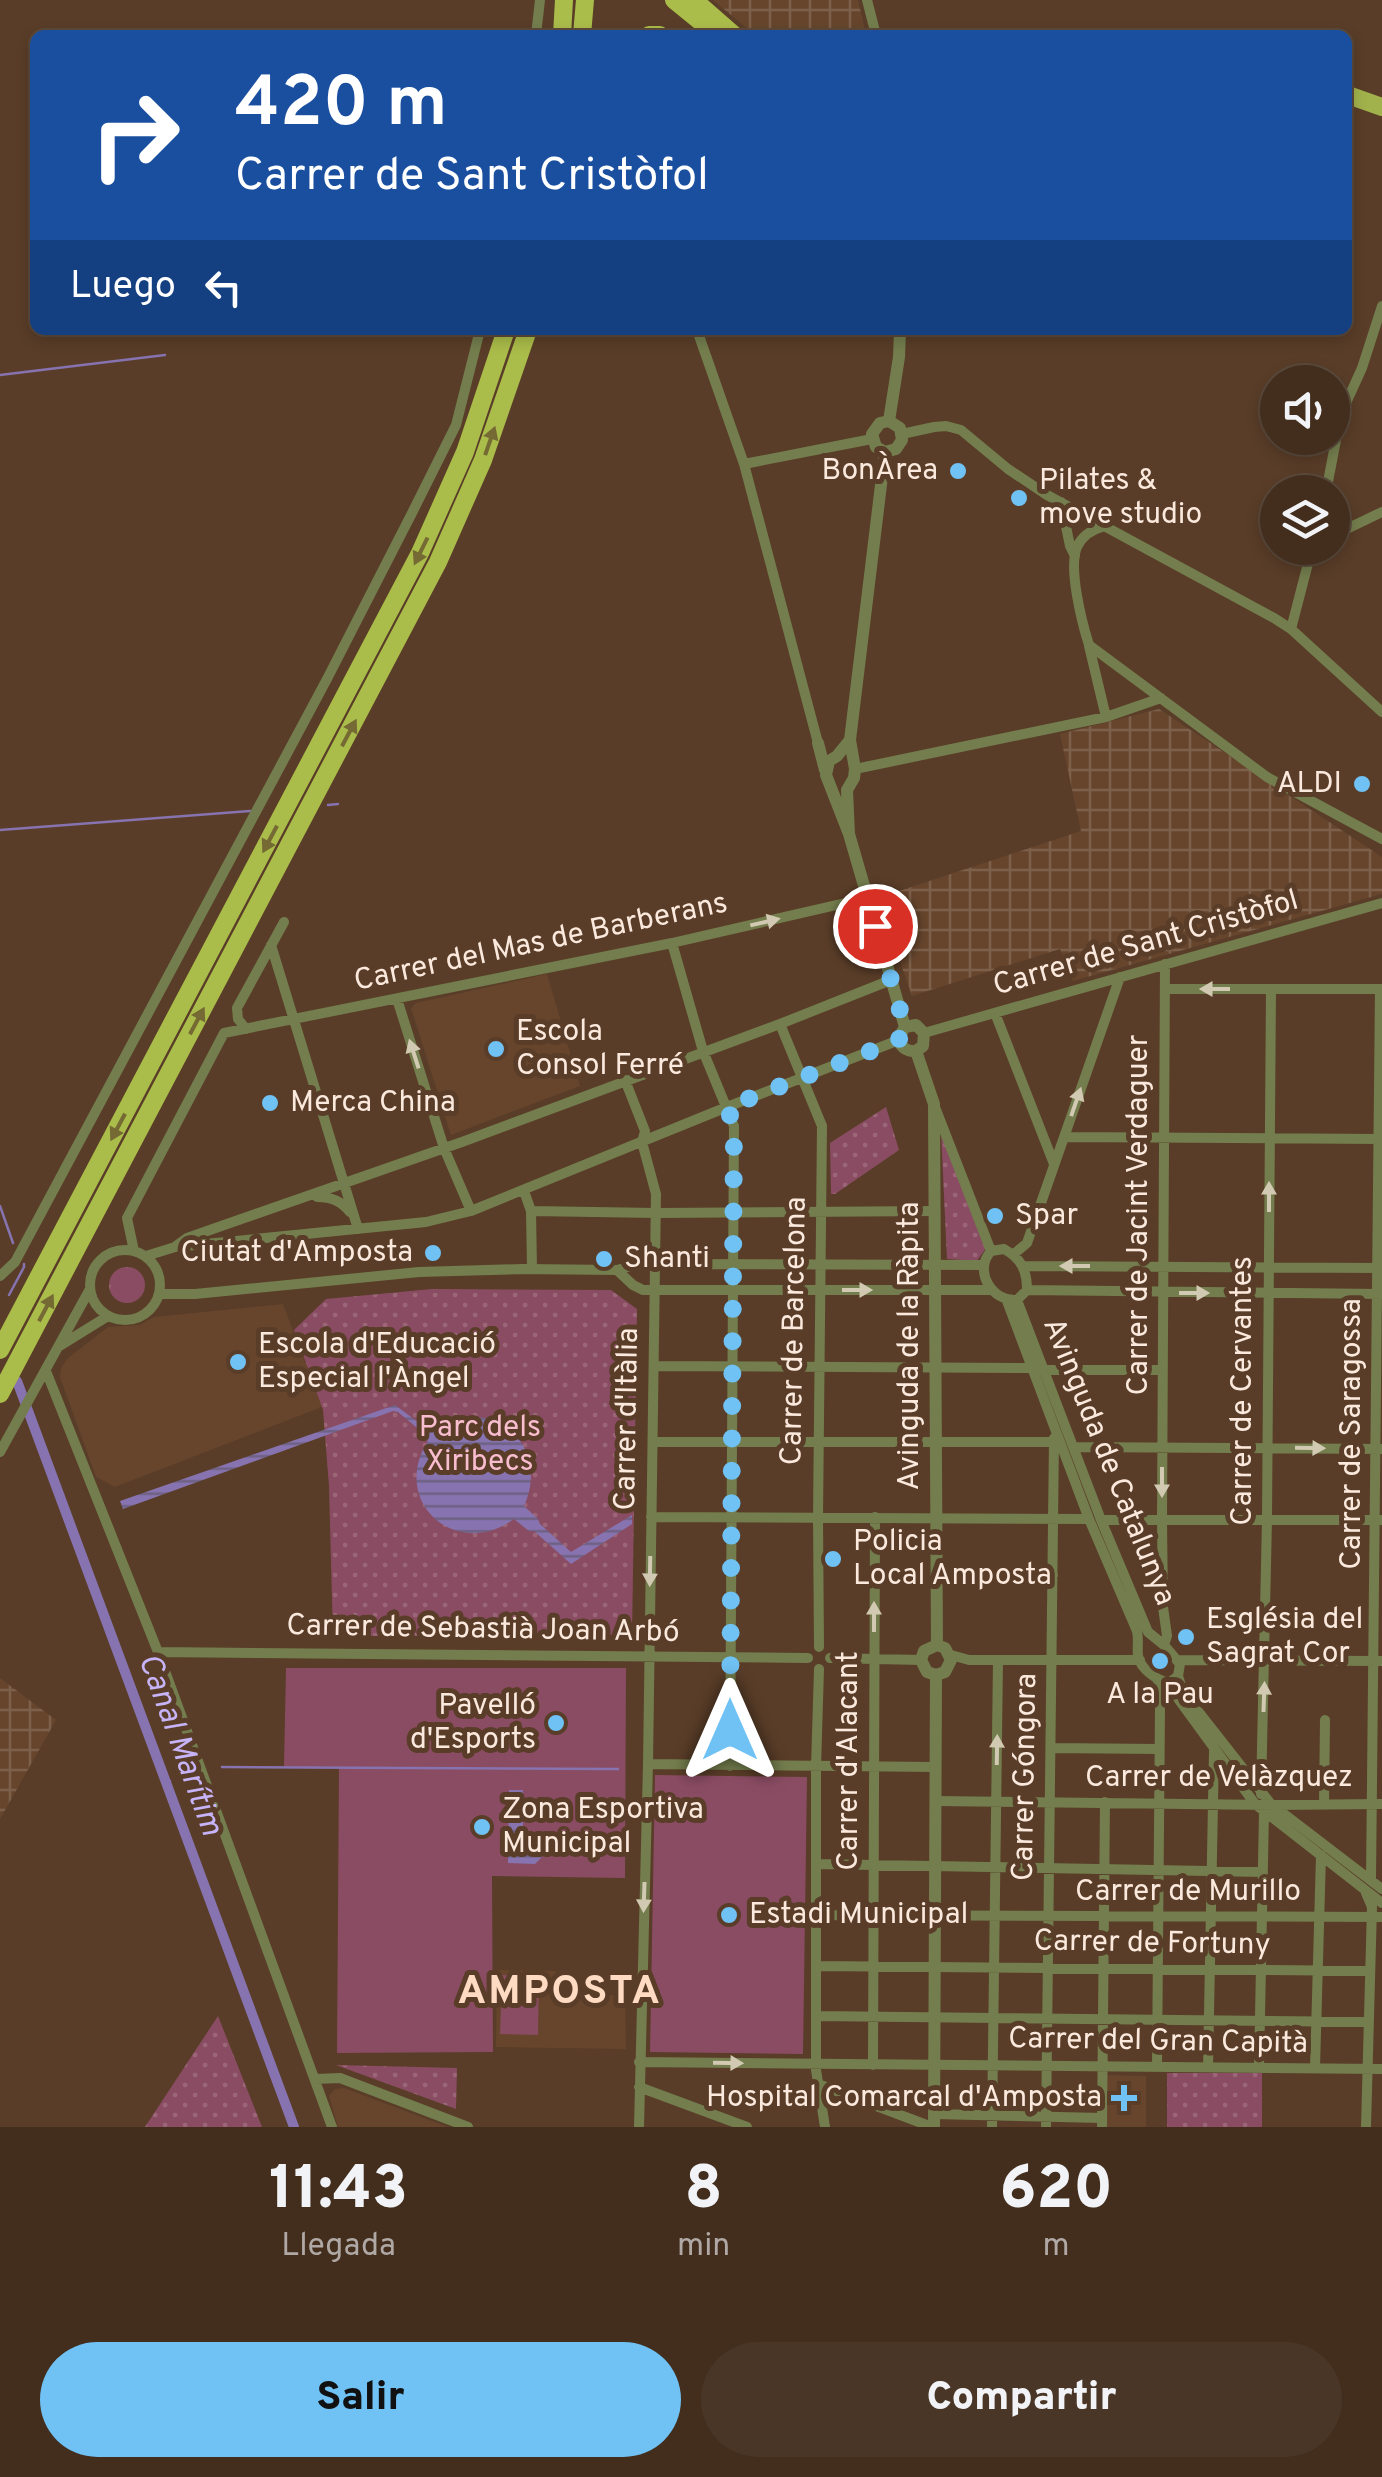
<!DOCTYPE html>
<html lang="es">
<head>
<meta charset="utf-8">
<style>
	body { margin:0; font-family:Overpass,sans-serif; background:#4a3627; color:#f1f3f6; height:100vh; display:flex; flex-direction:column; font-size:38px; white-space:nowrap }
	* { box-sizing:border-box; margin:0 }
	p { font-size:32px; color:#afa8a4 }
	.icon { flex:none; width:55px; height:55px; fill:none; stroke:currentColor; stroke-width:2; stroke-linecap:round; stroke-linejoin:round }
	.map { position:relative; height:2127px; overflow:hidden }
	.drawer { display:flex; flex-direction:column; background:#432e1e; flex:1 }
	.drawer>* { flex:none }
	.banner { position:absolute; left:30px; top:30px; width:1322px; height:305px; border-radius:15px; box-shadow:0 5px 15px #0003,0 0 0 2px #5b4a3c; background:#1a4fa0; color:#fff; overflow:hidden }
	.buttons { position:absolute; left:1260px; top:365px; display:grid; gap:20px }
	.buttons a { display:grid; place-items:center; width:90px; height:90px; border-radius:50%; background:#432e1e; box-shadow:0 5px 15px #0003,0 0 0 2px #5b4a3c; font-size:50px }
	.pin { position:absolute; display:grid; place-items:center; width:85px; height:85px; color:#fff; margin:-42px; border:5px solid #fff; border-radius:50%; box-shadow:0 2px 10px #0007 }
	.me { position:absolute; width:110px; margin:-55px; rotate:0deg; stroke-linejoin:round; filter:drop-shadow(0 0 8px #0008) }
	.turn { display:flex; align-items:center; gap:35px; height:210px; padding:0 40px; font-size:45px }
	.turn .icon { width:130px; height:130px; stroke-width:2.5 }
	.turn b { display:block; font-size:70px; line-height:85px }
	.then { display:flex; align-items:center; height:95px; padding:0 40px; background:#0003; gap:20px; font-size:38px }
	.eta { display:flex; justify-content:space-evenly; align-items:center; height:170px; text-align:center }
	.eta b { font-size:60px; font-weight:800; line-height:70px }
	.primary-button { display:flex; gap:20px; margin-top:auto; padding:20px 40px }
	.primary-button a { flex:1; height:115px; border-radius:60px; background:#70c1f4; color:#111; font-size:40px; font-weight:800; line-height:115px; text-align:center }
	.primary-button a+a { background:#4a3627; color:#f1f3f6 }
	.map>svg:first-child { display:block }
	.built { fill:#66452c }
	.industrial { fill:url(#industrial-grid) }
	.grass { fill:url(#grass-tufts) }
	.park { fill:url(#park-dots) }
	.pitch { fill:#8a4c62 }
	.water { fill:url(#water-rules) }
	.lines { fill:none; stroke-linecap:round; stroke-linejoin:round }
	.stream { stroke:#8673af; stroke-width:2.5 }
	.canal { stroke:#8673af; stroke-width:10 }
	.minor { stroke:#737d4d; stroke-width:10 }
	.tertiary { stroke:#737d4d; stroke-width:12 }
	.primary { stroke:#a1b24c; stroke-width:18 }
	.trunk { stroke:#aabc4a; stroke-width:18 }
	.oneway { fill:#756934 }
	.oneway2 { fill:#d2c9b2 }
	.route { stroke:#70c1f4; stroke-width:18; stroke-dasharray:0 32.4 }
	.poi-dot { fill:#70c1f4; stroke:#593d28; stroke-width:4 }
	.labels { text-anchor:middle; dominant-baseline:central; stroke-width:10; stroke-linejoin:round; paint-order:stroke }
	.poi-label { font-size:30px; fill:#fbe9dd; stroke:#593d28; text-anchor:start }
	.street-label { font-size:30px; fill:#fbe9dd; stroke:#593d28 }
	.park-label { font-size:30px; fill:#f9bdd0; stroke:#593d28 }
	.water-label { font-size:32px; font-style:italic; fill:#c7b3f7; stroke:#593d28 }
	.district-label { font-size:40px; font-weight:bold; letter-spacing:2.5px; fill:#fedbc2; stroke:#593d28 }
</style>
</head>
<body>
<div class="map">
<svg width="1382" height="2127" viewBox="0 0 1382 2127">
	<defs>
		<pattern id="industrial-grid" width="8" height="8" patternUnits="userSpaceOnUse" patternTransform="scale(2.5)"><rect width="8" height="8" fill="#66452c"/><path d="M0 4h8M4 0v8" fill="none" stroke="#7d604a"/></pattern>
		<pattern id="grass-tufts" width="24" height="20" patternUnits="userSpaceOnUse" patternTransform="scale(2.5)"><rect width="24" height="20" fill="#8a4c62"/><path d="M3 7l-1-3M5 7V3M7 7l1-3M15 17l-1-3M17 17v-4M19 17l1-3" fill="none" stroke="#9b6678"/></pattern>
		<pattern id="park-dots" width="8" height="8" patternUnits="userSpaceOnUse" patternTransform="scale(2.5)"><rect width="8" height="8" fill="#8a4c62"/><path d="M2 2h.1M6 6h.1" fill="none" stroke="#9b6678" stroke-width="1.8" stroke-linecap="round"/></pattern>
		<pattern id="water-rules" width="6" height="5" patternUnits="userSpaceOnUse" patternTransform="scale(2.5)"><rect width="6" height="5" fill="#8673af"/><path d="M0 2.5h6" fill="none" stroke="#6e6183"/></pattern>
	</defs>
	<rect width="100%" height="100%" fill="#593d28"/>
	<!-- built -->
	<path class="built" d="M547,974L580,1086L451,1135L411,1008L416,1003Z
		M283,1304L322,1407L115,1487L96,1477L60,1377L61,1368L68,1358L108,1327L140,1325L154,1317Z
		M497,1970L556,1971V1996L625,1995L626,2049L496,2047Z
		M1103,2075L1146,2076V2127H1103Z
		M344,2088L448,2127H338L329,2096L335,2089Z"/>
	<!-- industrial -->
	<path class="industrial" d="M713,0H858L866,35H755Z
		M1159,709L1382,857V894L1073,981L1060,949L912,996L878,898L1081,831L1060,734Z
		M0,1678L56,1720L0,1819Z"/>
	<!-- grass -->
	<path class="grass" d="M109 1285a18 18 0 1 1 36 0a18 18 0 1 1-36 0Z"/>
	<!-- park -->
	<path class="park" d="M886,1107L899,1150L835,1194H831L830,1143Z
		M941,1132L986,1248L977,1261L947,1259Z
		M432,1289L611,1290L637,1309L632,1635L333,1636L329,1486L323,1410L294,1330L326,1299Z
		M218,2016L262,2127H145Z
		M336,2065L457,2068L456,2109Z
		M1167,2073H1262V2127H1167Z"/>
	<!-- pitch -->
	<path class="pitch" d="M286,1668H626L625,1878L492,1876L493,2052L337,2053L339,1767H284Z
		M655,1775L807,1777L803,2054L650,2052Z
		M502,1975L539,1976L538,2035L500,2034Z"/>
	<!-- water -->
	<path class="water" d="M395,1405L426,1428L429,1427L435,1432C490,1390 552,1445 524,1506L538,1519L540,1524L571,1552L632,1515V1524L571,1564L534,1531H529L514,1519C457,1561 389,1502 428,1441L421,1434L422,1432L398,1412L393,1411L123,1509L120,1501Z
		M509,1790H523V1831L527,1835L537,1837L544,1846L543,1856L535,1864L508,1863Z"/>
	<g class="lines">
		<!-- stream -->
		<path class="stream" d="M0,375L165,355
			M328,805L338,804
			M0,830L250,811
			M0,1206L13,1243
			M9,1295L24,1267V1264
			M222,1767L618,1769
			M165,1782L170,1781"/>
		<!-- canal -->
		<path class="canal" d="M17,1381L294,2127"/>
		<!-- minor -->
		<path class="minor" d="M867,0L876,35
			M536,35L540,0
			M697,330L744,464L818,743
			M902,434L934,427L946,426L961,430L1008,469L1047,495L1274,618L1291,629L1382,712
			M744,464L872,439
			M1326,492L1341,414L1362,368L1382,306
			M1061,502L1070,546L1075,556
			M1102,527C1091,530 1082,536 1077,547C1068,568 1082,623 1089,645L1267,777L1382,839
			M1332,536L1382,512
			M1291,629L1312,548
			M1089,646L1106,717
			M855,769L1106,717L1161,698
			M672,943L703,1051L734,1126L730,1766
			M271,945L358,1229
			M1165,989H1382
			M397,999L444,1148L471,1211
			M995,1013L1054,1164
			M780,1024L822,1126L818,1517L819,1647
			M246,1029L238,1019L237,1008L284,922
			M924,1033L1382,903
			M625,1080L645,1131L642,1142L656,1194L648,1764L639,2127
			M935,1107L991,1251
			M1064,1137L1382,1139
			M524,1191L531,1211L532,1269
			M317,1197C332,1197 341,1201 350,1212
			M531,1211L656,1213L935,1211
			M176,1246L187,1238L462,1142L780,1024L891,980
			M1004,1249C1022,1259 1027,1271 1027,1290L1017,1300C992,1302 973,1271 991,1251Z
			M90 1285a35 35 0 1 1 70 0a35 35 0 1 1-70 0Z
			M134,1251L127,1218L224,1033L672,943L867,898
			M1014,1254L1027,1243L1120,977
			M146,1256L175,1247L426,1222L471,1211L727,1107L899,1040
			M1023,1266L1381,1268
			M617,1270L633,1285L643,1290H991
			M0,1276L15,1262L30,1234L327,679L412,513L456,425L480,330
			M1027,1290L1381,1294
			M160,1294H195L419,1272L523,1269L617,1270L638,1264L984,1265
			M1007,1301L1089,1519L1137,1631C1139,1640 1137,1647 1138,1656C1141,1670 1157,1680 1169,1683L1178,1676L1180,1664L1164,1645L1148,1632L1101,1520L1017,1300
			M58,1347L108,1316
			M654,1366L1033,1368
			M1043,1370H1163
			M46,1371L158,1652L332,2127
			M653,1442H1057
			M1073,1447L1382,1449
			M0,1452L90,1289
			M651,1517L1089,1519
			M1101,1520H1381
			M937,1573L1053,1575
			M1164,1645L1167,1636L1163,1607L1162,1520L1165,964
			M158,1652L808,1658
			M951,1655L969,1660H1140
			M830,1658L921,1660
			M1178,1660L1382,1661
			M819,1669L816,1767V2070L825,2127
			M1178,1676L1183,1692L1271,1804L1382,1889
			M1166,1682L1255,1804L1382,1903
			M1051,1748L1159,1749
			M648,1764L935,1767
			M1261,1794L1267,1519L1271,989
			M935,1801L1273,1805L1382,1804
			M1324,1804L1325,1720
			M816,1864L1263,1872
			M1371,1880L1380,989
			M1366,1893L1372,1907L1366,2127
			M816,1915L1382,1917
			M816,1966L1370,1971
			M816,2016L1368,2022
			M639,2062L1382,2069
			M873,2065L875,1517
			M1157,2066L1160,1709L1158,1680
			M1208,2067L1214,1750
			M1259,2068L1264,1812
			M1315,2068L1321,1855
			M316,2079L340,2078L468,2127
			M818,2084L932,2127
			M639,2087L747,2127
			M934,2114L1102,2118
			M992,2127L998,1660
			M1046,2127L1054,1438
			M1102,2127L1105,1802"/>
		<!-- tertiary -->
		<path class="tertiary" d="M889,421L899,357L900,330
			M885,452L876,447L872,434L880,423L889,421
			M885,452L896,449L902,440L900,428L889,421
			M850,740L837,756L829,761L826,775L849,834L905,1027
			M818,743L825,770
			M849,834L847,790L854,778L855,769L850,740L885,452
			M905,1027L916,1025L924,1033L923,1046L916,1051
			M905,1027L899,1037C899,1046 906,1052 916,1051
			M916,1051L934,1104L937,1645
			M936,1675L927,1672L921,1660L924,1651L937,1645
			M936,1675L945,1672L951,1660L945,1648L937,1645
			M934,2127L936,1675"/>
		<!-- primary -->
		<path class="primary" d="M1348,95L1382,107"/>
		<!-- trunk -->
		<path class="trunk" d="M674,0L717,35
			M694,0L734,35
			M562,35L564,0
			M582,35L585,0
			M649,35H660
			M0,1350L420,553L465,452L506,330
			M0,1394L438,562L483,460L528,330"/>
	</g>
	<!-- one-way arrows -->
	<defs><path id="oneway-solid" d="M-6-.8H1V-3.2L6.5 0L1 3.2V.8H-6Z" transform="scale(2.5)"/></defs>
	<g class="oneway">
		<use href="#oneway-solid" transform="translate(490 441) rotate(-71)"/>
		<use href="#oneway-solid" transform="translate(421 551) rotate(116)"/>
		<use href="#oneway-solid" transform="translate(349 733) rotate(-62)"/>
		<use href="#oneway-solid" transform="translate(270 839) rotate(118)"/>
		<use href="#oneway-solid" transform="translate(197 1021) rotate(-62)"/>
		<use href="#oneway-solid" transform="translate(118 1127) rotate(118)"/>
		<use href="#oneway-solid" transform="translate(46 1308) rotate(-62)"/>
	</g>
	<g class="oneway2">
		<use href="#oneway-solid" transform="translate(765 922) rotate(-13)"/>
		<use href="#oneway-solid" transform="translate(1215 989) rotate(-180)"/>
		<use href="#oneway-solid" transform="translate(414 1054) rotate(-108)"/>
		<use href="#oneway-solid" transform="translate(1076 1102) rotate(-71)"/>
		<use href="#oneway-solid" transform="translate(1269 1197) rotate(-90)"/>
		<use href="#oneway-solid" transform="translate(1075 1266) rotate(-180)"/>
		<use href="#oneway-solid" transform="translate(857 1290)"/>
		<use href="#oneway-solid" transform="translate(1194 1293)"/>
		<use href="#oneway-solid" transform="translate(1310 1448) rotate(1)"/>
		<use href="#oneway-solid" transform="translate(1162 1482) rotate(90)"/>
		<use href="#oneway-solid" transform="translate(650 1571) rotate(91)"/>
		<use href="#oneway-solid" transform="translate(874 1617) rotate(-90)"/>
		<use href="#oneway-solid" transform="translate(1264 1697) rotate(-88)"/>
		<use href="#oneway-solid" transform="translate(997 1750) rotate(-89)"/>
		<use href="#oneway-solid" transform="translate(644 1897) rotate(92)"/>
		<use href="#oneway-solid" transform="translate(728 2063) rotate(1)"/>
	</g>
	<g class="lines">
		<!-- route -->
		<path class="route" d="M730,1730L734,1126L727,1107L899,1040L900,1032L905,1027L875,926"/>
	</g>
	<!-- markers -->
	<g class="poi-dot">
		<circle cx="958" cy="471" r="10"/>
		<circle cx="1019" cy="498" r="10"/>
		<circle cx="1362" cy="784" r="10"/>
		<circle cx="496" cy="1049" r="10"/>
		<circle cx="270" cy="1103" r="10"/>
		<circle cx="995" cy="1216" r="10"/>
		<circle cx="433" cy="1253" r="10"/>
		<circle cx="604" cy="1259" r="10"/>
		<circle cx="238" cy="1362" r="10"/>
		<circle cx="833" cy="1559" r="10"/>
		<circle cx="1186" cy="1637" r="10"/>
		<circle cx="1160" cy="1661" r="10"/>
		<circle cx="556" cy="1723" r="10"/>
		<circle cx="482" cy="1827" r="10"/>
		<circle cx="729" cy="1915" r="10"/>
		<path d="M1119 2083h10v10h10v10h-10v10h-10v-10h-10v-10h10z"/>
	</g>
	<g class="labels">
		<!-- poi labels -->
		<g class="poi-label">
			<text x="938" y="471" text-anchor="end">BonÀrea</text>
			<text x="1039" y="481">Pilates &amp;<tspan x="1039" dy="34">move studio</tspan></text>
			<text x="1342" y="784" text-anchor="end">ALDI</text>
			<text x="516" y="1032">Escola<tspan x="516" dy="34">Consol Ferré</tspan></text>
			<text x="290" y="1103">Merca China</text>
			<text x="1015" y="1216">Spar</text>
			<text x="413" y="1253" text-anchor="end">Ciutat d'Amposta</text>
			<text x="624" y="1259">Shanti</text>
			<text x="258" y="1345">Escola d'Educació<tspan x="258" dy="34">Especial l'Àngel</tspan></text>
			<text x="853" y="1542">Policia<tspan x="853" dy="34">Local Amposta</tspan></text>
			<text x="1206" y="1620">Església del<tspan x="1206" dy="34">Sagrat Cor</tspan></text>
			<text x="1160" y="1695" text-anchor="middle">A la Pau</text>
			<text x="536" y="1706" text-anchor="end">Pavelló<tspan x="536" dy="34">d'Esports</tspan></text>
			<text x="502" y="1810">Zona Esportiva<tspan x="502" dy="34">Municipal</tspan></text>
			<text x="749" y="1915">Estadi Municipal</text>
			<text x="1102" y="2098" text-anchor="end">Hospital Comarcal d'Amposta</text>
		</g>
		<!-- street labels -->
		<g class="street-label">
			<text transform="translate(541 943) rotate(-12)">Carrer del Mas de Barberans</text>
			<text transform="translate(1146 944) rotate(-16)">Carrer de Sant Cristòfol</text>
			<text transform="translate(1139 1215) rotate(-90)">Carrer de Jacint Verdaguer</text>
			<text transform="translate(795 1331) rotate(-89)">Carrer de Barcelona</text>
			<text transform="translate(910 1346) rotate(-90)">Avinguda de la Ràpita</text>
			<text transform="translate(1243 1391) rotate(-90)">Carrer de Cervantes</text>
			<text transform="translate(628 1419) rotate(-89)">Carrer d'Itàlia</text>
			<text transform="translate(1352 1434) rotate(-90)">Carrer de Saragossa</text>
			<text transform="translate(1108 1462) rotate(68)">Avinguda de Catalunya</text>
			<text transform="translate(483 1630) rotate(1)">Carrer de Sebastià Joan Arbó</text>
			<text transform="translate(849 1761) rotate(-90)">Carrer d'Alacant</text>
			<text transform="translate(1026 1777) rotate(-89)">Carrer Góngora</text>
			<text x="1219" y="1778">Carrer de Velàzquez</text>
			<text x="1188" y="1892">Carrer de Murillo</text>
			<text transform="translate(1152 1944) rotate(1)">Carrer de Fortuny</text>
			<text transform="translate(1158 2042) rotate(1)">Carrer del Gran Capità</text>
		</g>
		<!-- park labels -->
		<g class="park-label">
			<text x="480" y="1428">Parc dels<tspan x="480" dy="34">Xiribecs</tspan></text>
		</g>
		<!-- water labels -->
		<g class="water-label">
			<text transform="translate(179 1745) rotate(70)">Canal Marítim</text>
		</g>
		<!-- district labels -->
		<g class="district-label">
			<text x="560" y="1993">AMPOSTA</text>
		</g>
	</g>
</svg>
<div class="buttons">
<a><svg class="icon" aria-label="sound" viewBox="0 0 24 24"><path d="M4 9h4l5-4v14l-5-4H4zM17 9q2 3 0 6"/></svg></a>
<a><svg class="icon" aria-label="layers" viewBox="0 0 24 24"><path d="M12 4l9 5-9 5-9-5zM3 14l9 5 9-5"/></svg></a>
</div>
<div class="pin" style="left:875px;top:926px;background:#d93025"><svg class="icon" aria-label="arrive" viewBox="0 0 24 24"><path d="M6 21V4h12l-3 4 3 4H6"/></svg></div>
<svg class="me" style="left:730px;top:1730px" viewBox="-20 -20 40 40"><path d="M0-17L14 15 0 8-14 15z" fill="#70c1f4" stroke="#fff" stroke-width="4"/></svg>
<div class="banner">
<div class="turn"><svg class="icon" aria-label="right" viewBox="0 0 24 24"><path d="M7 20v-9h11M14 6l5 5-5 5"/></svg><div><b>420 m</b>Carrer de Sant Cristòfol</div></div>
<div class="then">Luego<svg class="icon" aria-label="left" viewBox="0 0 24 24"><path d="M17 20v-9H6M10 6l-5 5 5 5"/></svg></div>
</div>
</div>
<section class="drawer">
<div class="eta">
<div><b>11:43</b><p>Llegada</p></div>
<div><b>8</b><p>min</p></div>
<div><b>620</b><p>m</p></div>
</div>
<div class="primary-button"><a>Salir</a><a>Compartir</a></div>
</section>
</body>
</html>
